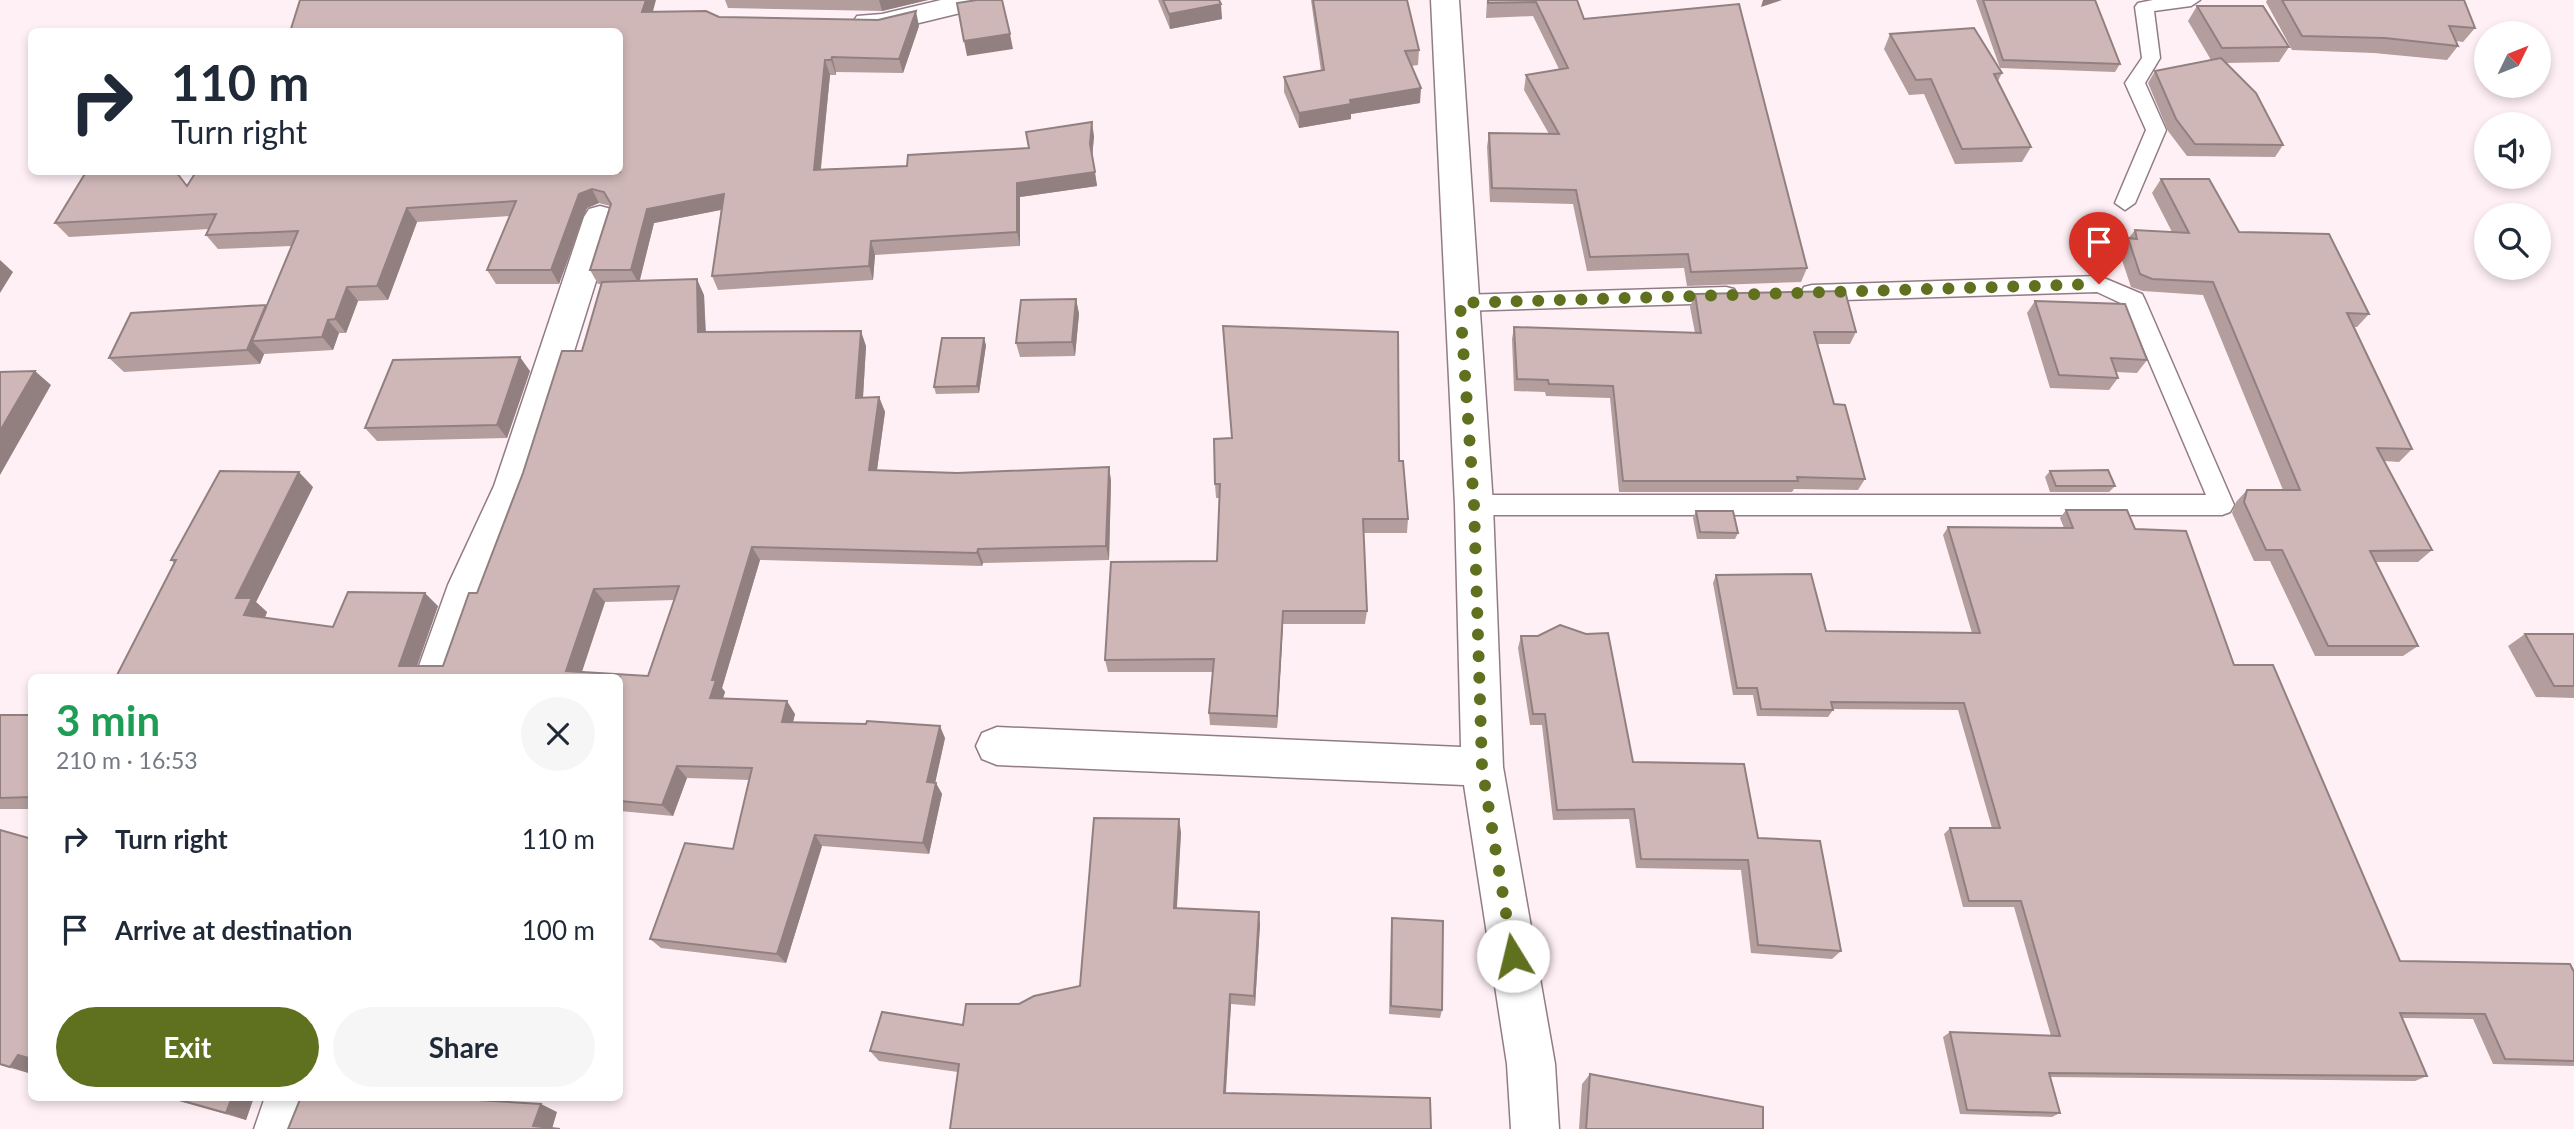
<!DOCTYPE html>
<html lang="en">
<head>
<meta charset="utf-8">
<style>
	body { margin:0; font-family:Lato,sans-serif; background:#f6f6f7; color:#1f2937; height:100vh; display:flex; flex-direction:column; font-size:26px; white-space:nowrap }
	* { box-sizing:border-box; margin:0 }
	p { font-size:23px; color:#747a83 }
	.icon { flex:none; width:38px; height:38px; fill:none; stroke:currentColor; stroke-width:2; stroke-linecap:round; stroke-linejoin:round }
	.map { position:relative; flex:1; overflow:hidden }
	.details { position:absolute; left:28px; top:674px; width:595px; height:427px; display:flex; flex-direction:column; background:#fff; border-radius:10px; box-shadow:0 4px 10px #0003 }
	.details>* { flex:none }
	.banner { position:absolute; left:28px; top:28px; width:595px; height:147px; border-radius:10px; box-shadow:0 4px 10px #0003; background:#fff; color:#1f2937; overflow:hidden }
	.needle { width:46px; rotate:47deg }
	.buttons { position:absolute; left:2474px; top:21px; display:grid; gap:14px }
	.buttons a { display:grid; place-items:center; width:77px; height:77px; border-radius:50%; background:#fff; box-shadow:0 4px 10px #0003; font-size:35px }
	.pin { position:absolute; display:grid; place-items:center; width:60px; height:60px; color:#fff; margin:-72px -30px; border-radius:50% 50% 50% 0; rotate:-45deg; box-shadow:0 0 7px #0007 }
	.pin .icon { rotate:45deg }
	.me { position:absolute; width:77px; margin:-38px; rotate:351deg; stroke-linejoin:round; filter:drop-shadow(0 0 5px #0008) }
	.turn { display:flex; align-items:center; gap:24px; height:147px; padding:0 28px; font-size:32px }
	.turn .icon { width:91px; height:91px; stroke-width:2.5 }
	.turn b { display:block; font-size:49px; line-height:60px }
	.round { display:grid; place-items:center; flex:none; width:74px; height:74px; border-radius:37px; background:#f6f6f7 }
	.overview { display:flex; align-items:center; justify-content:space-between; height:119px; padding:0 28px }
	h1 { font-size:42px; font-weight:700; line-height:52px; color:#1e9e55 }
	.cta { display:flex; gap:14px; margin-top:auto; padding:14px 28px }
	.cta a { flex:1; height:80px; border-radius:42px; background:#5f701e; color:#fff; font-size:28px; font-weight:700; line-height:80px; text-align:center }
	.cta a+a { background:#f6f6f7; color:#1f2937 }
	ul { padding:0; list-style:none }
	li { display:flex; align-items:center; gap:21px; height:91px; padding:0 28px }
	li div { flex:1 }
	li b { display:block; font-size:26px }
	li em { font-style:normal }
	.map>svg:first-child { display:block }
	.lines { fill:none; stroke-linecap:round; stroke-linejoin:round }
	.lane-casing { stroke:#917c85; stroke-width:3 }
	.street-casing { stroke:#917c85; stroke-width:3 }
	.lane { fill:#fff; fill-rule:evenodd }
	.street { fill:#fff; fill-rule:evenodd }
	.wall { fill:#b39d9d; fill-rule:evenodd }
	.shaded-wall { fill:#928080 }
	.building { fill:#d0b7b7; stroke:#928080; stroke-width:2; fill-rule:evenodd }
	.route { stroke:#5f701e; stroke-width:12; stroke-dasharray:0 21.6 }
</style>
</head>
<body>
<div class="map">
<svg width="2574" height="1129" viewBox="0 0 2574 1129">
	<rect width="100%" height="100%" fill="#fff0f6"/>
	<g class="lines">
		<!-- lane casing -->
		<g class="lane-casing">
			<path id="lane" d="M2153,0H2200L2191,6L2154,11L2160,58L2145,83L2166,130L2135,203L2125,210L2115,203L2146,130L2125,83L2142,58L2135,7L2138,3Z
				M2099,276L2142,294L2145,300L2234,505L2230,512L2222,515H1474L1466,512L1462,505L1466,498L1474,495H2206L2125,305L2097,292L1812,301L1804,299L1801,293L1804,287L1812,285Z
				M1726,287L1734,289L1737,295L1734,301L1726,303L1460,311L1452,309L1449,303L1452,297L1460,295Z"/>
		</g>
		<!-- street casing -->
		<g class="street-casing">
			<path id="street" d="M941,0H993L989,6L882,32L857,28L853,22L857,16L882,14Z
				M1431,0H1459L1493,505L1503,767L1555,1064L1559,1129H1511L1507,1064L1464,785L997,765L982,759L976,746L982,733L997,727L1461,747L1455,505Z
				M600,206L611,209L616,217L532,486L486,585L455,677H415L448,585L494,486L584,217L589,209Z
				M265,1097H313L302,1129H254Z"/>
		</g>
		<!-- lane -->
		<use href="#lane" class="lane"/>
		<!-- street -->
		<use href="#street" class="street"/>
	</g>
	<!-- wall -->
	<path class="wall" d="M725,0H928L882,11L728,8Z
		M1158,0H1219L1222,19L1170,29Z
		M1311,0H1407L1419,50L1418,65L1411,66L1420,103L1351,114V119L1299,128L1284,92V77L1321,71Z
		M1487,0H1577L1584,19L1807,268L1801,282L1687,286L1684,268L1587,271L1573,204L1490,202L1487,147L1489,133L1549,134L1524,90L1526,75L1559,69L1533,16L1486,18Z
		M1976,0H2095L2120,64L2115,72L2000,68Z
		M2267,0H2464L2475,28L2463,42L2456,41L2458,46L2447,60L2374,53L2292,50L2266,2Z
		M2197,6L2289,47L2279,62L2225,63L2283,145L2275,157L2187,156L2168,131L2148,83L2155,71L2211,60L2188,21Z
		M653,12L719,17L919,26L903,73L836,72V75H830L821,169L907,166L1029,148L1094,136L1092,157L1097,186L1020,197V246L875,255L873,280L718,290L712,276L721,210L654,223L639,281L704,295L706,332L866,346L863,398L879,397L885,412L877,470L957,473L1109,467L1111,481L1109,560L983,563L982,566L760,560L722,688L725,692L723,699L795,714L793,722L945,738L935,782L942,794L929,854L822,846L786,963L661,948L650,939L733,849L750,780L687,778L673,816L620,811V677H116L174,563L171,560L313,487L256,602L267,612L265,618L333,627L438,606L417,666H443L477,593L582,351L602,284H598L590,270L610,206L599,203L587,208L559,284H496L487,270L510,216L417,222L388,300L358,301L346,333H339L333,350L264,354L260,364L124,372L109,358L267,306L292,246L218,249L206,235L209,229L69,237L55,223L188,185ZM675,600L648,676L582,672L605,602Z
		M1890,34L2002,73L1998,81L2031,147L2022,162L1955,164L1924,94L1909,95L1884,49Z
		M2161,179L2239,232L2369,314L2357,327H2353L2412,449L2399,462L2384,461L2432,550L2418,562H2375L2418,646L2403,656H2315L2270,561H2254L2232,513L2236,502L2247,490H2283L2203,295L2143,291L2131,287L2119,251L2135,230L2172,232L2152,193Z
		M1695,294L1856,332L1850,344H1818L1834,404L1865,479L1858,490L1794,489L1792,492H1619L1610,398L1546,396L1545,392L1514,391L1512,339L1514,327L1695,333L1690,307Z
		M1076,299L1079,314L1075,356L1020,357L1016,343Z
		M2035,301L2147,360L2137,373L2116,372L2118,378L2109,390L2050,388L2027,313Z
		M986,345L979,393L936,394L934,387Z
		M530,371L507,438L377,441L365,428Z
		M1399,461L1408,519L1407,533H1363L1367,611L1365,624H1283L1277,728L1210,725L1209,713L1213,672H1108L1105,660L1217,561L1220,498H1216L1215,484Z
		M2050,471L2115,486L2109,492H2050L2045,477Z
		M2066,510L2135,529L2234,665L2400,961L2574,972V1066L2493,1064L2473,1019L2402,1018L2427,1076L2415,1081L2050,1077L2060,1113L2052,1117L1960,1114L1943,1037L1950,1032L2051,1036L2014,907H1963L1944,834L1950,828H1992L1958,710L1833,709V710L1828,717L1757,716L1753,695H1733L1713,583L1716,575L1826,631L1972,633L1943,535L1948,527L2064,528L2060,518Z
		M1696,511L1738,533L1735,539H1697L1693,518Z
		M2525,634H2574V698L2536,697L2508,646Z
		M1521,636L1633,762L1758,838L1841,951L1832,959L1751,953L1741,870L1636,868L1629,819L1553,820L1542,725H1530L1518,648Z
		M0,715H32V809H0Z
		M0,830L32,839V1074L0,1065Z
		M1181,832L1177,908L1260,924L1255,1006L1231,1004L1226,1093L958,1072L879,1061L870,1051L963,1025L1019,1004L1080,986Z
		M1392,918L1442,1010L1440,1018L1389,1014L1391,927Z
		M1590,1074L1763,1129H1579L1582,1084Z
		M165,1097H254L246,1120Z"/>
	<!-- shaded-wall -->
	<path class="shaded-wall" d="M646,0H656L649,26L642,12Z
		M879,0H928L882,11Z
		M1763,0H1782L1761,7Z
		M1221,4L1222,19L1170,29L1169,14Z
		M916,11L919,26L903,73L899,59Z
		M1010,34L1013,49L967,56L964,41Z
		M832,57L836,72V75L831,60Z
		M825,60L830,75L819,184L814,170Z
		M1421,88L1420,103L1351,114V119L1299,128V113L1350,100Z
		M1092,122L1094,136L1092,159L1090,144Z
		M1095,172L1097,186L1020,197V246L1017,232V183Z
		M592,189L599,203L587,208L559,284L551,270L579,194Z
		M724,194L730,208L654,223L639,284L631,270L647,209Z
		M407,208L417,222L388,300L377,286Z
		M871,241L875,255L873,280L869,266Z
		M0,260L13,272L0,293Z
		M697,279L704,295L706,347L698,332Z
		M347,287L358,301L346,333L335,319Z
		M1076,299L1079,314L1075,356L1072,342Z
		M266,305L252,341L264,354L260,364L247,350Z
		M328,320L339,333L333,350L322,337Z
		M861,331L866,346L862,413L856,398Z
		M984,338L986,345L979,393L977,386Z
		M520,357L530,371L507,438L497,425Z
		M35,371L51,385L0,475V431Z
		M879,397L885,412L875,484L869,470Z
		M1109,467L1111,481L1109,560L1106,546Z
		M299,472L313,487L256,602L267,612L260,629L244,615L236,598Z
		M752,547L760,560L722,688L725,692L719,710L710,698L712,680Z
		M978,549L983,563L982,566L977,553Z
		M594,589L605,602L580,677L566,671Z
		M425,593L438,606L413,677L399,666Z
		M1283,611V624L1277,728V716Z
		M787,701L795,714L790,734L782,722Z
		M940,726L945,738L933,793L927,782Z
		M677,766L687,778L673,816L662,805Z
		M936,783L942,794L929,854L923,843Z
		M1179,819L1181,832L1176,919L1174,908Z
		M815,835L822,846L786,963L777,954Z
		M1259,912L1260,924L1255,1006L1254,996Z
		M1230,994L1231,1004L1225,1102L1224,1093Z
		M18,1055L32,1060V1074L10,1067Z
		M232,1097H254L246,1120L226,1113Z
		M541,1104L557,1112L552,1129L533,1126Z"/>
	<!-- building -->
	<path class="building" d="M300,0H646L642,12L706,11L719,17L878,20L916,11L899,59L832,57L831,60H825L814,170L907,166L908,155L1029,148L1026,132L1092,122L1090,144L1095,172L1017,183V232L871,241L869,266L712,276L724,194L647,209L631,270H590L611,204L604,192L592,189L579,194L551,270H487L516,201L407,208L377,286L347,287L335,319L328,320L322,337L252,341L298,231L206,235L216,214L55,223L86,172H176L187,186L196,172H620V32H290Z
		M977,0H1002L1010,34L964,41L957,3Z
		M1163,0H1219L1221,4L1169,14Z
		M1313,0H1407L1419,50L1405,51L1421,88L1350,100L1351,104L1299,113L1284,77L1324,70Z
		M1488,0H1577L1584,19L1739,4L1807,268L1691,272L1688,254L1590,257L1576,190L1492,188L1489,133L1559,134L1526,75L1568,68L1536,2L1488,3Z
		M1983,0H2095L2120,64L2003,60Z
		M2282,0H2464L2475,28L2449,26L2458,46L2385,38L2302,36Z
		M2197,6H2263L2289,47L2222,48Z
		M1974,28L2002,73L1994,74L2031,147L1962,149L1931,79L1916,80L1890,34Z
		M2221,58L2256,93L2283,145L2195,144L2176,119L2155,71Z
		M2161,179H2209L2239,232L2329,234L2369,314L2347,313L2412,449L2377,448L2432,550L2370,551L2418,646H2328L2282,550H2266L2244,502L2247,490H2300L2213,282L2152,279L2140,274L2128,238L2137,239L2135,230L2189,233Z
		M697,279L698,332L861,331L856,398L879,397L869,470L957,473L1109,467L1106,546L978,549L977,553L752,547L712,680H716L710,698L787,701L782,722L866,724L867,721L940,726L927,782L936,783L923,843L815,835L777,954L650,939L685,843L733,849L752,768L677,766L662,805L620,801V677H116L176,560H171L220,471L299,472L236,598H252L244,615L333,627L348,592L425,593L399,666H443L469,593H477L523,473L562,351H582L602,282ZM679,586L648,676L566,671L594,589Z
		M1845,291L1856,332H1814L1834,404L1845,405L1865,479L1797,477L1798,481H1623L1613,386L1549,384L1548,380L1517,379L1514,327L1701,333L1695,294Z
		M1076,299L1072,342L1016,343L1021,300Z
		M2035,301L2125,304L2147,360L2111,358L2118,378L2059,375Z
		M266,305L247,350L109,358L131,313Z
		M1223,326L1398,332L1399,461H1403L1408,519H1363L1367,611H1283L1277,716L1209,713L1214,659L1105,660L1111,562L1217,561L1220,484H1215L1214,439L1232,438Z
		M942,338H984L977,386L934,387Z
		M520,357L497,425L365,428L393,360Z
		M35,371L0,431V372Z
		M2108,470L2115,486H2056L2050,471Z
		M2066,510H2127L2135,529L2186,531L2234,665H2273L2400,961L2570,964L2574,972V1061L2505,1059L2485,1014L2400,1013L2427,1076L2049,1073L2060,1113L1967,1110L1950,1032L2060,1036L2021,901H1969L1950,828H2000L1964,703L1831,702L1833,710L1761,709L1757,688H1737L1716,575L1811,574L1826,631L1980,633L1948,527L2073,528Z
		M1696,511H1733L1738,533L1700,532Z
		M1560,625L1586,634L1608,633L1633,762L1744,764L1758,838L1820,841L1841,951L1758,945L1748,860L1641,859L1634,809L1557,810L1545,714H1533L1521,636H1538Z
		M2525,634H2574V686H2554Z
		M0,715H32V797L0,798Z
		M1094,818L1179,819L1174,908L1259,912L1254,996L1230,994L1224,1093L1430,1098L1431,1129H950L959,1064L870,1051L882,1012L963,1025L966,1004H1019L1034,996L1080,986Z
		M0,830L32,839V1059L18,1055L10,1067L0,1064Z
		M1392,918L1443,921L1442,1010L1391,1006Z
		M1590,1074L1763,1107V1129H1586Z
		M169,1097H232L226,1113Z
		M301,1097H429L541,1104L533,1126L560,1129H288Z"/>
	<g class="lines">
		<!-- route -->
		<path class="route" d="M1513,956L1482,767L1474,505L1460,303L2099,284"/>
	</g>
</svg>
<div class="buttons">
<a><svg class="needle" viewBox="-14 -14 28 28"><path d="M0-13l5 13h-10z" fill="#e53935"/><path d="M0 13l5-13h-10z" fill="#747a83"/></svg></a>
<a><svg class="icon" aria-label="sound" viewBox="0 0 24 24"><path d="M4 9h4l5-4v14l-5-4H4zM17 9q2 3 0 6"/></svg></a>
<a><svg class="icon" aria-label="search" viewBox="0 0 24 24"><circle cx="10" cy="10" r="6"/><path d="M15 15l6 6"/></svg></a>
</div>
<div class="pin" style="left:2099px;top:284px;background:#d93025"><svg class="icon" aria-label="arrive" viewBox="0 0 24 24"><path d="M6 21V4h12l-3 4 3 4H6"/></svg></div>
<svg class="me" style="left:1513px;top:956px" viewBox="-20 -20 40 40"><circle r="19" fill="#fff"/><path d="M0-13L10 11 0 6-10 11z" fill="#5f701e"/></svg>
<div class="banner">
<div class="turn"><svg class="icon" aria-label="right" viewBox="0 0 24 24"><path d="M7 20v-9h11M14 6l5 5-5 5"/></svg><div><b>110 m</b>Turn right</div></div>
</div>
<section class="details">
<div class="overview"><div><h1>3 min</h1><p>210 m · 16:53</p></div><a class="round"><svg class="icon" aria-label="close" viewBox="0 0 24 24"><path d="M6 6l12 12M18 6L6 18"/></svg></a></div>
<ul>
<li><svg class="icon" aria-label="right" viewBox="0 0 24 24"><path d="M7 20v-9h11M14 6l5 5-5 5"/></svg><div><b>Turn right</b></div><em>110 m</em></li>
<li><svg class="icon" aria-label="arrive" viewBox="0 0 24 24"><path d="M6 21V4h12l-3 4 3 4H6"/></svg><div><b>Arrive at destination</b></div><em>100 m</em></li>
</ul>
<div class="cta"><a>Exit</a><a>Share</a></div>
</section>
</div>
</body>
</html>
